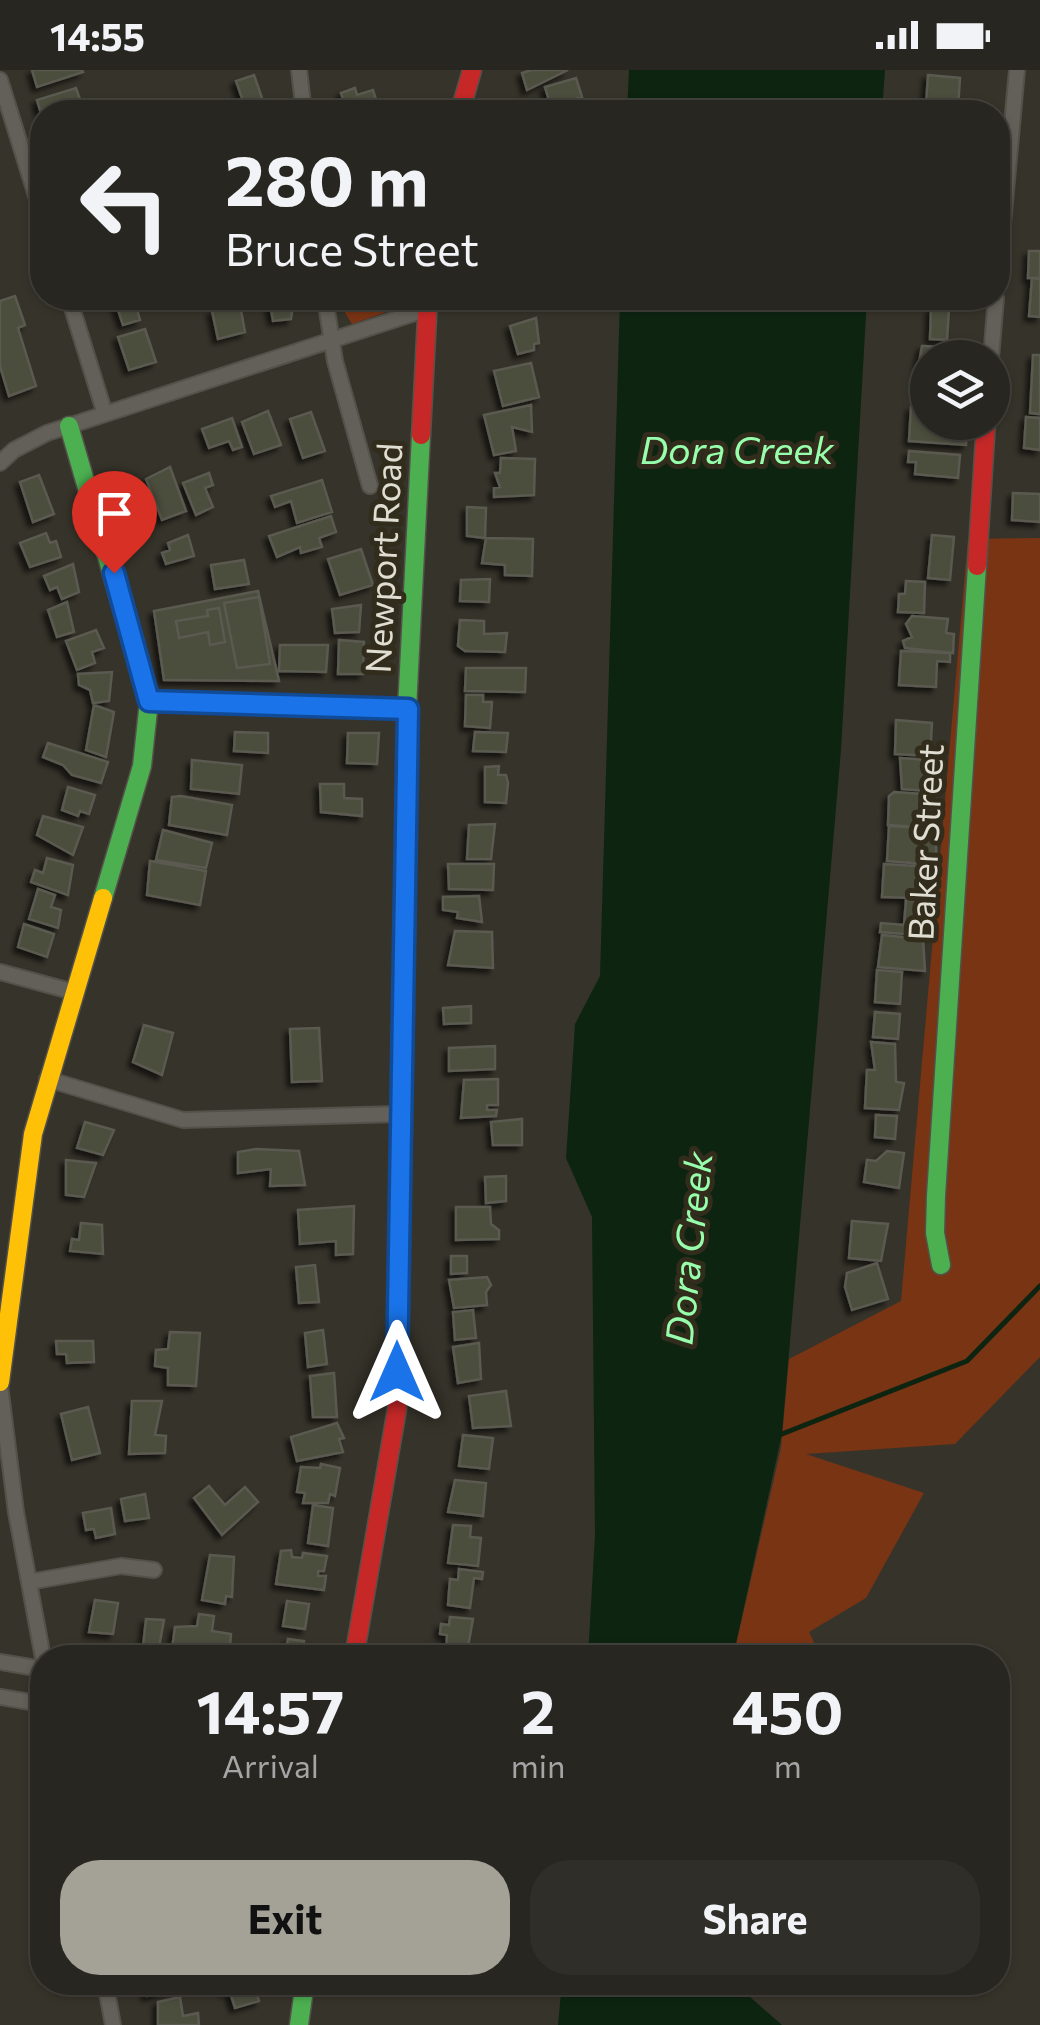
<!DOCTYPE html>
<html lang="en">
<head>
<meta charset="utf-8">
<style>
	body { margin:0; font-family:Commissioner,sans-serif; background:#302e29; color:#f1f3f6; height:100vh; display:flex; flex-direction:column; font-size:38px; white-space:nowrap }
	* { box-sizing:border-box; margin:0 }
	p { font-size:32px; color:#a5a5a5 }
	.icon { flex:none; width:55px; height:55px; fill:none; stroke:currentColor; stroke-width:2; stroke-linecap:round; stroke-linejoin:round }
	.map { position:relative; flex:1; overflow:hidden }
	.details { position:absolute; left:30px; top:1575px; width:980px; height:350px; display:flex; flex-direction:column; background:#282620; border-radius:40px; box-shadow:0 2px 8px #0004,0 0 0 2px #44433e }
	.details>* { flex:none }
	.banner { position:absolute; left:30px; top:30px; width:980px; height:210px; border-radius:40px; box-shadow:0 2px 8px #0004,0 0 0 2px #44433e; background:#282620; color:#f1f3f6; overflow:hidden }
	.tools { position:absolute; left:910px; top:270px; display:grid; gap:20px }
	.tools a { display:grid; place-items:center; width:100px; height:100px; border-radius:50%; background:#282620; box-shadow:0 2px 8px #0004,0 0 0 2px #44433e; font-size:50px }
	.pin { position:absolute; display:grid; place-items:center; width:85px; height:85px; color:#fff; margin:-102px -42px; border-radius:50% 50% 50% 0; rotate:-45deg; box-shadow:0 0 10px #0007 }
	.pin .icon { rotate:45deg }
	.me { position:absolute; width:110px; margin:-55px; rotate:0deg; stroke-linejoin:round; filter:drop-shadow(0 0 8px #0008) }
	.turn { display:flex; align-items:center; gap:35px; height:210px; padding:0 30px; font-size:45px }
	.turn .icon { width:130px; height:130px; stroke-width:2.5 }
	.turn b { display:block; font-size:70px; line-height:85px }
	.eta { display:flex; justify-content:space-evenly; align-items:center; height:170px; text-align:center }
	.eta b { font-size:60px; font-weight:700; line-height:70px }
	.primary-button { display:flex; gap:20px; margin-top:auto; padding:20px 30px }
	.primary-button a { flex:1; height:115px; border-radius:40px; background:#a4a297; color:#111; font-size:40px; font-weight:700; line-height:115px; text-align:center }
	.primary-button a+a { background:#302e29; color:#f1f3f6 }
	.status { display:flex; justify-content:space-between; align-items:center; height:70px; padding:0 50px; background:#282620; direction:ltr }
	.status svg { height:28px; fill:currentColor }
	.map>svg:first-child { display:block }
	.green { fill:#793414 }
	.water { fill:#0d2411 }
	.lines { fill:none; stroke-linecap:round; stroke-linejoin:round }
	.stream { stroke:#0d2411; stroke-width:5 }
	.building { fill:#4c4d3c; stroke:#5a5a51; stroke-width:2.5; filter:url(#shadow) }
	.street-casing { stroke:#535149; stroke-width:18 }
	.fast-casing { stroke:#535149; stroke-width:21 }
	.slow-casing { stroke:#535149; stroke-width:21 }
	.jam-casing { stroke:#535149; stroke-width:21 }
	.street { stroke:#626058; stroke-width:14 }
	.fast { stroke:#4caf50; stroke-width:18 }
	.slow { stroke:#ffc107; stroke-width:18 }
	.jam { stroke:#c62828; stroke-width:18 }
	.route-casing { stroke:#114b97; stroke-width:25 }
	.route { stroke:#1a73e8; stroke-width:18 }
	.labels { text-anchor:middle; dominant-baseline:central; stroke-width:10; stroke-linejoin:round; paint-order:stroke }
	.street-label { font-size:35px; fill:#e0ddd2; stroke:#312c1b }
	.water-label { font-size:38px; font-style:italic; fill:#97ffac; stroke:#312c1b }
</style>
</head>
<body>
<div class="status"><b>14:55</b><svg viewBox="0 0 49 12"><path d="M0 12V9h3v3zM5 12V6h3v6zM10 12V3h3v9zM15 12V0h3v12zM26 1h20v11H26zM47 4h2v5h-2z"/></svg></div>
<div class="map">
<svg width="1040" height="1955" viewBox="0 0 1040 1955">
	<defs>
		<filter id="shadow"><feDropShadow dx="-4.5" dy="4.5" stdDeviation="2.5" flood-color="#0009"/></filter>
	</defs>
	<rect width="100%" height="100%" fill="#36332a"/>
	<!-- green -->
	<path class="green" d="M336,228H412L409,234L352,254Z
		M1040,468V1287L955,1374L806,1384L924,1423L866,1528L809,1562L821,1587L733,1588L781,1378L789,1289L901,1231L968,469Z"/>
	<!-- water -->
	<path class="water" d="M629,0H885L882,42H627Z
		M620,228H867L841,680L782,1364L733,1587H588L595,1465L592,1147L566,1088L575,954L600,906Z
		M562,1912L734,1913L782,1955H558Z"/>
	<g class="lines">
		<!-- stream -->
		<path class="stream" d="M782,1364L967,1291L1040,1216"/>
	</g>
	<!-- building -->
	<path class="building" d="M32,0H82L83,2L37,17Z
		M531,0H568L527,20L522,3Z
		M254,5L262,28L244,34L236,11Z
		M928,5L960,8L958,38L926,35Z
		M576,8L582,27L551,37L545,17Z
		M76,18L82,35L65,42H42V47L37,30Z
		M355,18L357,25L373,20L379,39L347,42L341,23Z
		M1029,181H1040V208H1028Z
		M1032,208L1040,209V247L1029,246Z
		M15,226L25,255L18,258L36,316L9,326L0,296V231Z
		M269,228H294L291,249L273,251Z
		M134,229L140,250L123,255L116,234Z
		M240,235L245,262L218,269L212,241Z
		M931,238L949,239L947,270L930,269Z
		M536,248L539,273L534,274V280L518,284L510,256Z
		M145,259L156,292L129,300L118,267Z
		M922,276L943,277L942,288H928V307H921L922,299H918Z
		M1033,285H1040V344L1030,343Z
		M531,293L539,327L503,336L494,301Z
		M531,335L532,362L512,357L516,381L494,385L484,345Z
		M911,337L928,338V352H967L966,375L909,371Z
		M268,341L281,375L254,384L242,352Z
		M311,342L325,381L303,388L290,349Z
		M1026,347L1040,348V380L1024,378Z
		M232,348L242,377L233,380L229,371L209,378L202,359Z
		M909,381L960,385L958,408L915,404L916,392H908Z
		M501,388L535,389L534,425L494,427V418L500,417L495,403H500Z
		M170,397L186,441L162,450L146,409Z
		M209,403L213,415L205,418L213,437L196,445L183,413Z
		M39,405L54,444L33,452L20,412Z
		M322,410L332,442L297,453L291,431L275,437L271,426Z
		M1013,423L1040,424V452L1012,450Z
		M467,437L486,438L485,468L467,466Z
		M331,446L336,462L319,468L322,477L301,483L300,477L277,487L269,466Z
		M46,463L50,473L56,471L61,487L30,497L20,473Z
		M188,465L194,486L166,494L162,483L170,480L168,473Z
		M932,465L954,467L950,510L928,508Z
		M486,468L533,469L532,506L505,505V495L482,493Z
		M361,479L373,515L340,525L328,489Z
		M244,490L249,514L215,519L211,495Z
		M73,494L79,522L62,529L57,517L50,520L44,506Z
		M490,509L489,532L460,531L461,510Z
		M906,511L925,512L924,543L898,542L899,524H905Z
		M258,521L279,611L164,610L154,541Z
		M259,527L270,594L237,598L224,533Z
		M67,532L74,562L57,567L48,540Z
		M361,535L359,562L335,563L332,539Z
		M219,538L225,572L210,575L208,562L179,568L176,551L208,546L207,540Z
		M912,546L948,549L946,563L954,564L953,583L905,578L903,571L912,567L906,554Z
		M460,550L484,551V564L507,563L505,582L465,581L458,576Z
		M96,560L104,578L92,582L95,593L77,600L66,571Z
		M339,570L364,572L363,604H338Z
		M280,575H328L326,602L279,601Z
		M901,581L950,583V592L937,591L936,617L899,615Z
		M466,598H526L525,622L465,621Z
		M112,602L109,631L93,633L90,620L79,615L78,604Z
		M466,625H483V632H492L490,658L465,656Z
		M94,635L114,642L106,687L86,680Z
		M896,650L932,653L930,686L895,684Z
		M235,662L268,663V683L234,681Z
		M475,662L508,663L506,682L473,681Z
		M348,663H379L377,694L347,693Z
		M48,673L108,692L101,713L72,705L63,695L43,687Z
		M900,688L929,690L927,721L902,719Z
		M192,690L242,695L239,724L191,719Z
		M499,696L498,705H506L508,713L506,733L485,732V697Z
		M320,714H344V728L362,729V746L321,742Z
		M68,717L95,725L89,744L80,741L78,746L62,740Z
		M894,722L937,725L935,758L888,755L889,726Z
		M181,726L232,735L227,765L169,755L172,727Z
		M43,746L83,757L73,785L37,765Z
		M495,754L491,789H467L469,755Z
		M889,756L935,759L937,795L887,791Z
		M163,760L212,773L206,798L156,790Z
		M47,788L73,795L68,825L31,812L35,800L43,803Z
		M150,791L206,801L200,835L147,825Z
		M448,794H494L493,820L449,819Z
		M884,794L932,797L931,813L925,812L924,821H915L914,828L882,827Z
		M38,819L55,825L51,837L61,840L58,858L29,849Z
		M479,826L482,852L457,848L458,842L443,840V827Z
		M906,830L932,832L929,866L880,862L881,853L904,855Z
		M24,854L54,864L47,887L18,877Z
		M455,861L492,862L493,898L448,895Z
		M882,865L923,869L925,901L878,897Z
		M877,900L902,902L900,934L875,932Z
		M471,936V953L444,954L443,938Z
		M875,942L900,944L898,969L873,967Z
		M144,955L173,963L162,1005L133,992Z
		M319,958L322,1011L292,1012L290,959Z
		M871,972L895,974L896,1012L904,1013L899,1040L865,1038L867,1000H875Z
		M495,976V999L449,1001V978Z
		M498,1009V1035H487V1040H497L496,1046L461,1048L464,1010Z
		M876,1045L897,1046L895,1069L875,1067Z
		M522,1049V1075H493L491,1052Z
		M85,1052L114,1060L103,1085L77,1078Z
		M256,1079L299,1081L305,1115L270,1116L271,1099L238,1103V1082Z
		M887,1081L904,1083L899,1118L864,1112L867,1090L876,1091Z
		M66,1090L96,1093L84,1127L66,1125Z
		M506,1106V1131L486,1133L485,1107Z
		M354,1136L353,1184L336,1185V1171L300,1174L298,1140Z
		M456,1137H490L491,1154L499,1160V1169L456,1170Z
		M852,1151L888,1154L881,1191L849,1188Z
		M81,1153L102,1155L103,1184L70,1181L72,1169L79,1170Z
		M451,1186H467V1203L451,1204Z
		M877,1193L888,1229L852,1240L845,1217L847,1203Z
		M315,1195L319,1232L299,1233L296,1197Z
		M487,1207L491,1215L486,1222L487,1235L454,1238L449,1210Z
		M473,1240L476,1268L455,1270L453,1242Z
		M323,1260L327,1294L308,1297L305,1263Z
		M170,1262L200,1263L196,1316L168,1315V1298L155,1296L156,1280L168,1279Z
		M56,1271H93L94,1292L67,1293L66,1284H57Z
		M479,1273L481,1309L458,1313L453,1277Z
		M334,1303L337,1347H313L310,1306Z
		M506,1321L511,1356L473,1358L469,1326Z
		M132,1331H162L155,1365L166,1366L165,1383L129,1384Z
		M88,1337L100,1383L72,1390L61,1344Z
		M337,1353L344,1368L339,1369L343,1382L297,1391L291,1367Z
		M463,1365L493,1368L489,1399L459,1396Z
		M321,1394L340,1398L335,1426L330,1424L328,1433H303L305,1423L297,1422L301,1397L320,1398Z
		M455,1410L486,1413L483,1446L448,1442Z
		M209,1416L225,1435L245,1417L258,1432L222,1465L194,1428Z
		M145,1424L149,1448L125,1451L121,1429Z
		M313,1435L333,1438L328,1476L308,1473Z
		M111,1438L115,1464L96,1468L94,1459L86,1460L83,1443Z
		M453,1455L471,1456L470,1467L481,1468L478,1496L448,1493Z
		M291,1480L292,1487L302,1488L303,1483L327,1486L324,1501H318V1506H326L324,1520L276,1514L281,1481Z
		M210,1485L234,1487L232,1527L226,1526L225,1534L202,1530Z
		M459,1499L483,1502L482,1509L474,1508L470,1538L448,1535L450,1509L458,1510Z
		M95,1530L118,1533L113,1564L89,1562Z
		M287,1531L309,1534L305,1559L283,1556Z
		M199,1544L214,1546L212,1561L231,1564L229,1588L171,1586L175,1557L197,1556Z
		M450,1547L473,1549L467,1583L446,1581L447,1565L440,1564L441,1554L449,1555Z
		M146,1549L164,1550L157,1588L142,1586Z
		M288,1569L304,1571L302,1588H270L272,1577L286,1579Z
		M145,1912H178L180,1917L147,1926Z
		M253,1912L259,1931L235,1938L229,1919L224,1921L221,1913Z
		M180,1927L183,1946L198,1943L199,1955H158V1932Z"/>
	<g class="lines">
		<!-- street casing -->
		<g class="street-casing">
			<path id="street" d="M299,0L304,42
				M0,10L42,145
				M998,209L1017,0
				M69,228L105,344
				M325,228L335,291L370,416
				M991,288L996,228
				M0,393L14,380L47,363L427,239
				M149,631L407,639
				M0,902L74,922
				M47,1009L183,1050L398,1044
				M0,1315L16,1442L43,1588
				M29,1512L121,1496L154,1500
				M0,1592L42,1599
				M0,1627L42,1634
				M105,1912L113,1955"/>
		</g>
		<!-- fast casing -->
		<g class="fast-casing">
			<path id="fast" d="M69,356L149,631L142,696L103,828
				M401,1063L407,639L421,365
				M941,1195L935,1163L936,1126L977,496
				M299,1955L305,1912"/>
		</g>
		<!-- slow casing -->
		<g class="slow-casing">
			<path id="slow" d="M0,1312L33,1064L103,828"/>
		</g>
		<!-- jam casing -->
		<g class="jam-casing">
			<path id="jam" d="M460,42L472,0
				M421,365L428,228
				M977,496L986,352
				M354,1588L397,1339L401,1063"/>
		</g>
		<!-- street -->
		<use href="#street" class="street"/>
		<!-- fast -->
		<use href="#fast" class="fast"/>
		<!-- slow -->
		<use href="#slow" class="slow"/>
		<!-- jam -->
		<use href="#jam" class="jam"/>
	</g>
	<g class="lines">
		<!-- route casing -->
		<g class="route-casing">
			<path id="route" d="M114,503L149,631L408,639L397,1302"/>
		</g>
		<!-- route -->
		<use href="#route" class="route"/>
	</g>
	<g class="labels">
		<!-- street labels -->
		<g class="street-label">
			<text transform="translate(382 488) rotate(-87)">Newport Road</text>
			<text transform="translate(924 772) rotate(-87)">Baker Street</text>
		</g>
		<!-- water labels -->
		<g class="water-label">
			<text x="737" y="378">Dora Creek</text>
			<text transform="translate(687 1178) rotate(-84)">Dora Creek</text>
		</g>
	</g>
</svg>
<div class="tools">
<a><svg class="icon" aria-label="layers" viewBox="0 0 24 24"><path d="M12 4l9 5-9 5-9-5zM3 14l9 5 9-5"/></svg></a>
</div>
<div class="pin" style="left:114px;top:503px;background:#d93025"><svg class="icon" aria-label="arrive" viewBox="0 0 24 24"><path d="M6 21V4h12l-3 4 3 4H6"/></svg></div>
<svg class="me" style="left:397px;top:1302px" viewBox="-20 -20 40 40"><path d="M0-17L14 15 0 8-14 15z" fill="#1a73e8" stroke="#fff" stroke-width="4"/></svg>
<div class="banner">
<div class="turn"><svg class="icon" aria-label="left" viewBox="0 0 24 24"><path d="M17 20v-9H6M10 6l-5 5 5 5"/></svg><div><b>280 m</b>Bruce Street</div></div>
</div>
<section class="details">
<div class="eta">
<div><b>14:57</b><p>Arrival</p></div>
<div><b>2</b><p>min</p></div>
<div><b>450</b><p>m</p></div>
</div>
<div class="primary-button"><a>Exit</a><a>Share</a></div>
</section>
</div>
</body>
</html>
